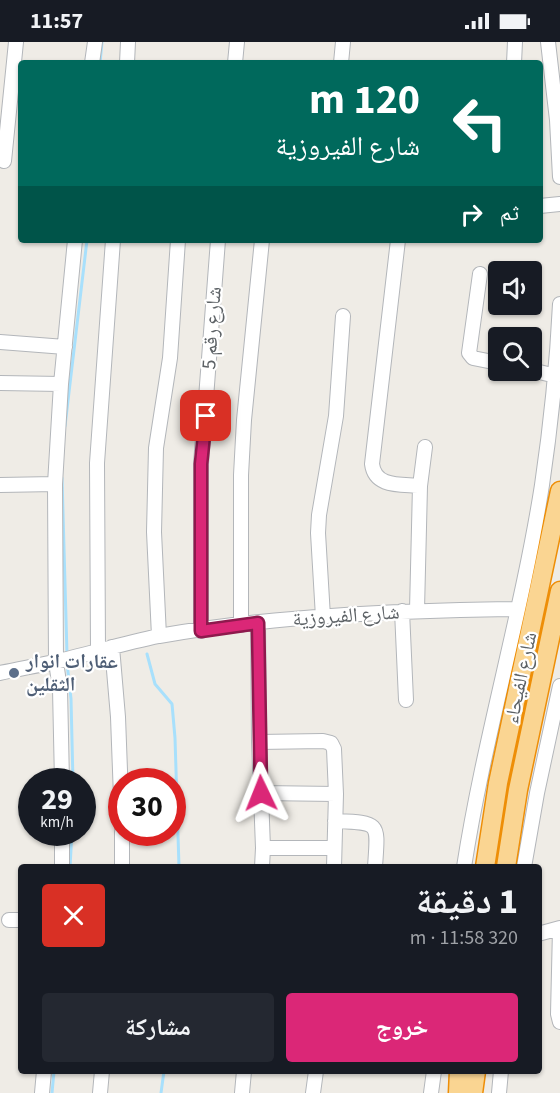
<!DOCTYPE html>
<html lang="ar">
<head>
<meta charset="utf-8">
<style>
	body { margin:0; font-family:"Source Sans 3","Noto Naskh Arabic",sans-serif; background:#242831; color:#f1f3f6; direction:rtl; height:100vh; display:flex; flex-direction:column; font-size:22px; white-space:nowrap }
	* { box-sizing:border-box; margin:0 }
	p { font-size:20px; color:#9ea1a6 }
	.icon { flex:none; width:33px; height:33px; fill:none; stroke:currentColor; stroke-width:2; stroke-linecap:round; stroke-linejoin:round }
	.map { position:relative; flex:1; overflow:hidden; direction:ltr }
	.panel { position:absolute; left:18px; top:822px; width:524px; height:210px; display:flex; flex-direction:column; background:#171b24; border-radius:6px; box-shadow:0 2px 4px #0004; direction:rtl }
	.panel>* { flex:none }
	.hud { position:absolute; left:18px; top:18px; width:525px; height:183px; border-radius:6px; box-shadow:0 2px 4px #0004; direction:rtl; background:#00695c; color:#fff; overflow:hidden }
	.tools { position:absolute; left:488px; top:219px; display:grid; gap:12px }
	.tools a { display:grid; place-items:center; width:54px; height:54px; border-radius:6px; background:#171b24; box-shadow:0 2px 4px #0004; font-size:30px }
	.speed { position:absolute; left:18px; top:726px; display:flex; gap:12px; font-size:30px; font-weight:700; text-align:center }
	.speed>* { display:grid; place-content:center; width:78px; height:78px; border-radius:50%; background:#171b24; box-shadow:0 2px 4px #0004; line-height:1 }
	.speed small { font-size:15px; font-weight:400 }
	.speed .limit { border:9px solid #d22; background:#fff; color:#111 }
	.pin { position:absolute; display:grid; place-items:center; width:51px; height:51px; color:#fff; margin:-26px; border-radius:12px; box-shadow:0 3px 9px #0006 }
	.me { position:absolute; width:66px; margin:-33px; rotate:358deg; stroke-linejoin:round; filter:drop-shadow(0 0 4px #0008) }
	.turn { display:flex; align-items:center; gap:21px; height:126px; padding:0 24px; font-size:27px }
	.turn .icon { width:78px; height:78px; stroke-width:2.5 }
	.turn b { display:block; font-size:42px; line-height:51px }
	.then { display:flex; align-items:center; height:57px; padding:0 24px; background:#0003; gap:12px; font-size:22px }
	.round { display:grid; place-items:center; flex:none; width:63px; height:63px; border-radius:6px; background:#242831 }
	.summary { display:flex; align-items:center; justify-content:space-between; height:102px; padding:0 24px }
	h1 { font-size:36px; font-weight:800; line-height:45px }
	.primary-button { display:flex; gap:12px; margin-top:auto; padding:12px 24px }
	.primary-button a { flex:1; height:69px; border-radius:6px; background:#db2777; color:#fff; font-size:24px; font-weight:800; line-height:69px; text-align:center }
	.primary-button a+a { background:#242831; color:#f1f3f6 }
	.status { display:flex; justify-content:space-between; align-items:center; height:42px; padding:0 30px; background:#171b24; direction:ltr }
	.status svg { height:16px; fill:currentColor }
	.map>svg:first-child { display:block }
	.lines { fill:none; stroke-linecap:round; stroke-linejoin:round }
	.stream { stroke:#a8e0fc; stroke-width:3 }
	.minor-casing { stroke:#b3b6ba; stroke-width:16 }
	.highway-casing { stroke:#ee8e07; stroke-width:21 }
	.minor { stroke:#fff; stroke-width:14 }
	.highway { stroke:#fad592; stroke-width:18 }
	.route-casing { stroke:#8e194d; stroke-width:15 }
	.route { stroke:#db2777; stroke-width:10 }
	.service-dot { fill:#5c6f8a; stroke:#fff; stroke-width:2 }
	.labels { text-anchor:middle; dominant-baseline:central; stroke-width:4.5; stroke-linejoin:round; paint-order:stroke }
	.street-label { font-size:20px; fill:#5d6266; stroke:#fff }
	.service-label { font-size:20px; font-weight:bold; fill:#4e5e75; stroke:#fff; text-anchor:start }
</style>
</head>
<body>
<div class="status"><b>11:57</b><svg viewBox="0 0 49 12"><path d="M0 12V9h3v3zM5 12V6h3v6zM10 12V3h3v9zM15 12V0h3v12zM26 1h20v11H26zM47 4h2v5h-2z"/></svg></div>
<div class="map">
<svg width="560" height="1051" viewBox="0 0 560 1051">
	<rect width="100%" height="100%" fill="#efece6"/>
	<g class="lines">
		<!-- stream -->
		<path class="stream" d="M100,21L102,0
			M65,384L87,198
			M62,436L67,612
			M147,612L155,642L172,662L175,696L179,825
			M67,621L71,657L73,740
			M70,825L72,790
			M52,1051L54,1029
			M161,1051L164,1029"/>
		<!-- minor casing -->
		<g class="minor-casing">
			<path id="minor" d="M548,0L557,78L560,135
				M92,21L95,0
				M127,21L128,0
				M235,21L237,0
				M341,21L343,0
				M514,21L515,0
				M4,119L16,0
				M540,164L560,162
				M398,198L372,422C375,446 401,442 420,444
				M480,232L469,311L473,316L498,321
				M0,300L65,305
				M531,328L556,334
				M0,341L61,342
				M0,443L55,442
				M417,568L420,444L425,405
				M402,569L406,658
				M323,575L318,491L319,473L336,374L343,274
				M258,581L259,700L263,806L262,825
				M241,583V433L244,378L262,198
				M201,589V422L218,198
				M159,594L154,490L156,406L170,316L178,198
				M112,605L118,675L122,782
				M98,608L97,421L113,198
				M0,631C18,627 36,624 54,620C89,612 124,601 159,594C278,573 398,569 517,567
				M259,700L323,699L331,701L334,707L336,752L334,825
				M62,740L60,647L56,620L55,442L61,342L75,198
				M261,751L336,752
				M335,779C381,781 378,780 375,825
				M62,790V825
				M263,806H334
				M122,825V790
				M464,825C484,696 522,571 542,443C551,382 557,323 560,262
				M524,825L537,751L560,644
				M9,878H21
				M560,887L558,972L560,980
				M538,892L560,886
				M42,1051L44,1029
				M100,1051L102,1029
				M242,1051L244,1029
				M313,1051L316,1029
				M431,1051L434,1029
				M499,1051L501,1029"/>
		</g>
		<!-- highway casing -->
		<g class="highway-casing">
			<path id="highway" d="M485,825L498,741L560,449
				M506,825L518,748L560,549
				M458,1051L459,1029
				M473,1051L476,1029"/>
		</g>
		<!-- minor -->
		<use href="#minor" class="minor"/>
		<!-- highway -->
		<use href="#highway" class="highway"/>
	</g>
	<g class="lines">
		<!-- route casing -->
		<g class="route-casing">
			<path id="route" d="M206,374L201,422V589L258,581L261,751"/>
		</g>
		<!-- route -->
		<use href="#route" class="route"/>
	</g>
	<!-- markers -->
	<circle class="service-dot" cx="14" cy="631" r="6"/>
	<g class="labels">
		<!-- street labels -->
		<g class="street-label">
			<text transform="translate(212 286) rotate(-86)">شارع رقم 5</text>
			<text transform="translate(346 574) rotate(-4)">شارع الفيروزية</text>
			<text transform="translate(521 636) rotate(-78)">شارع الفيحاء</text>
		</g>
		<!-- service labels -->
		<g class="service-label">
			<text x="26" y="620">عقارات انوار<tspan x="26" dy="23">الثقلين</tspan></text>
		</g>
	</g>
</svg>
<div class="tools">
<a><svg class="icon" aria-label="sound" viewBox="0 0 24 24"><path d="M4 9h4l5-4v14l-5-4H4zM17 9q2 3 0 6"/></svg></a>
<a><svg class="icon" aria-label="search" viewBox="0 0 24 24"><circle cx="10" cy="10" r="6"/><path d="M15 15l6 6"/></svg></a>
</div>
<div class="speed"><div>29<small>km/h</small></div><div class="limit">30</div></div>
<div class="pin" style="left:206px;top:374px;background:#d93025"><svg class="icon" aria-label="arrive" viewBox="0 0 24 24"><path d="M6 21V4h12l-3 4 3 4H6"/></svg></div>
<svg class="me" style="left:261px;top:751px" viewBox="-20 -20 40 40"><path d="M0-17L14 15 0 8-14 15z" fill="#db2777" stroke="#fff" stroke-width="4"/></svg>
<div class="hud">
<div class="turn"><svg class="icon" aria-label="left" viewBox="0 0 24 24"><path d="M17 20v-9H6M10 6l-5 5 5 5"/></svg><div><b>120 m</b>شارع الفيروزية</div></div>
<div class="then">ثم<svg class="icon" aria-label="right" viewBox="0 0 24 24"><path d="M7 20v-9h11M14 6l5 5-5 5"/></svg></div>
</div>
<section class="panel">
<div class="summary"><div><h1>1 دقيقة</h1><p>320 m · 11:58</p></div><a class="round" style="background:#d93025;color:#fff"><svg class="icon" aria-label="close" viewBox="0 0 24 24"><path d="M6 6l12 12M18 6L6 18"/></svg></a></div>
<div class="primary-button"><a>خروج</a><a>مشاركة</a></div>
</section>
</div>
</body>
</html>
